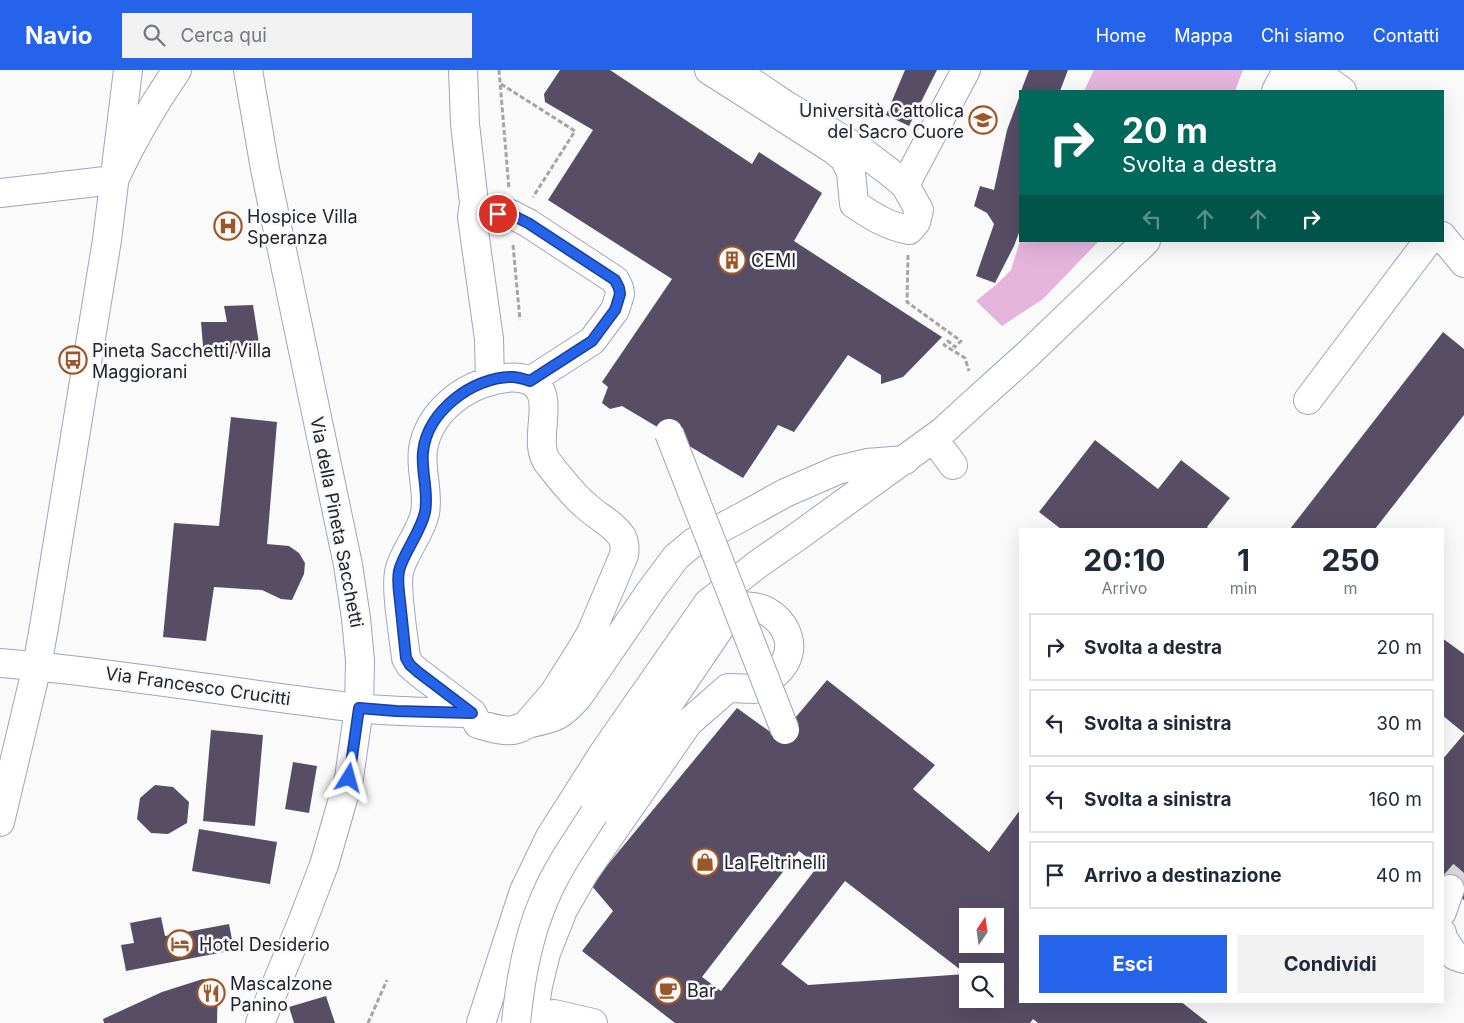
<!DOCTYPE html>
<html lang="it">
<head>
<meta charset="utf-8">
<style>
	body { margin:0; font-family:Inter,sans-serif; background:#f2f2f3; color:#1f2937; height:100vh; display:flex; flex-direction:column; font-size:19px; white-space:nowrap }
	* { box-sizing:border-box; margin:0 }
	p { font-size:16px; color:#747a83 }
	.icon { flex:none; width:28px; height:28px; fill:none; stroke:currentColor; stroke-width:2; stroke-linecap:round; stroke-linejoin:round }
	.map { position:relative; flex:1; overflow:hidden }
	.panel { position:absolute; left:1019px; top:458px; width:425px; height:475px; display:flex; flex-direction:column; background:#fff; border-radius:0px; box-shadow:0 5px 20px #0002 }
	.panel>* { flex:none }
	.banner { position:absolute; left:1019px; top:20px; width:425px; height:152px; border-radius:0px; box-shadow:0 5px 20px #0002; background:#00695c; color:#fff; overflow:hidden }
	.needle { width:32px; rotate:13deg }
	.tools { position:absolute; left:959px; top:838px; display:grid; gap:10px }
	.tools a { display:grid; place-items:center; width:45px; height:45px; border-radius:0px; background:#fff; box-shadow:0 5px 20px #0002; font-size:25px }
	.pin { position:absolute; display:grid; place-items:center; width:42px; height:42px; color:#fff; margin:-21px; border:2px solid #fff; border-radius:50%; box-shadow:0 1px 5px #0007 }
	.me { position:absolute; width:55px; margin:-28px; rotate:8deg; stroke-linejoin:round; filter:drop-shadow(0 0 4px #0008) }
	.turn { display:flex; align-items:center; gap:18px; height:105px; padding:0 20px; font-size:22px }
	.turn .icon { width:65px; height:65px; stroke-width:2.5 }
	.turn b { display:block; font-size:35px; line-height:42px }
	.lanes { display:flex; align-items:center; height:48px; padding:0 20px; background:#0003; justify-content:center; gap:25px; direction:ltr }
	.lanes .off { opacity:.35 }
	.eta { display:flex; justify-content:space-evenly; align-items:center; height:85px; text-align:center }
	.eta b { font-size:30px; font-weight:700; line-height:35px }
	.cta { display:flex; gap:10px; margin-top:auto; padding:10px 20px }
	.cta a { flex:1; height:58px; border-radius:0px; background:#2563eb; color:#fff; font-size:20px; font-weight:700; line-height:58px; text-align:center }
	.cta a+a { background:#f2f2f3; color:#1f2937 }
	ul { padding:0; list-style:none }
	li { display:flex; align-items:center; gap:15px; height:68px; margin:0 10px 8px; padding:0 10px; border:2px solid #e0e1e3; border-radius:0px }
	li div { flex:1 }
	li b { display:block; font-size:19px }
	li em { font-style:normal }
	header { display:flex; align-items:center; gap:30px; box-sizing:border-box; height:70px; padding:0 25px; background:#2563eb; color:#fff }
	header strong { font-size:24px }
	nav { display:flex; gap:28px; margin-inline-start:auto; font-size:18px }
	.search { width:350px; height:45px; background:#f2f2f3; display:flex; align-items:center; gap:12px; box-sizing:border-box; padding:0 18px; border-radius:0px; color:#747a83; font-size:19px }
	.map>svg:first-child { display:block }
	.forest { fill:#e4b4dd }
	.building { fill:#574d65; fill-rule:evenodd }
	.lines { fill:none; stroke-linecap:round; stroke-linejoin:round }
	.minor-tunnel { stroke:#d9d9db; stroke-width:28; stroke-dasharray:28 14; stroke-linecap:butt }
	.minor-casing { stroke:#9fa4c0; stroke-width:30 }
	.major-casing { stroke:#9fa4c0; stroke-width:30 }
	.path { stroke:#a4a4a9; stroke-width:3; stroke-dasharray:5 2.5; stroke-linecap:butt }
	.minor { stroke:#fff; stroke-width:28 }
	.major { stroke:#fff; stroke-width:28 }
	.minor-bridge-casing { stroke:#9fa4c0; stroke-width:30; stroke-linecap:butt }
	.minor-bridge { stroke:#fff; stroke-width:28 }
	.route-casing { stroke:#184099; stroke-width:12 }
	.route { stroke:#2563eb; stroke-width:9 }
	.labels { text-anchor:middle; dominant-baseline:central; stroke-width:5; stroke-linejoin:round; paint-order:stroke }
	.poi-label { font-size:18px; fill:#1e202b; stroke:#fafafa; text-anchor:start }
	.street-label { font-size:18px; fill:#1e202b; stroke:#fafafa }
</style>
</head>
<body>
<header>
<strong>Navio</strong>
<div class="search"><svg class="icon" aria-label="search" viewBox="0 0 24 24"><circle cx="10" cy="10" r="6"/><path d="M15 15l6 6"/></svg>Cerca qui</div>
<nav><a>Home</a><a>Mappa</a><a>Chi siamo</a><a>Contatti</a></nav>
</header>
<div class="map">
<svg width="1464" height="953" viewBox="0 0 1464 953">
	<rect width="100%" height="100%" fill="#fafafa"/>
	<!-- forest -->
	<path class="forest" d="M1094,0H1243L1235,21H1084Z
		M1020,171H1099L1043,229L1002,256L976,231L997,214L1011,200Z"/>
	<!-- building -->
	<path class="building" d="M560,0H610L752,94L759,82L822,123L794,171L942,267L903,307L881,314V305L848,285L794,362L778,355L743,408L622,336L610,339L602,333L608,317L602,312L672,209L548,130L593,60L545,32L544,24Z
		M905,0H937L909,56L886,45Z
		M1029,0H1068L1060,21H1021Z
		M1020,25V160L1014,176L995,213L976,206L994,154L987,143L974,136L980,116L994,120L1007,60Z
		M253,235L260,280L204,288L201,252H227L224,236Z
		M1443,262L1464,279V345L1375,459H1290Z
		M231,347L277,352L267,474L289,476L299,483L305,493L304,504L292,530L281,529L262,520L214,517L206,571L163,567L174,453L219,456Z
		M1095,370L1158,419L1181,390L1230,428L1207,457L1209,459H1061L1039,442Z
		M1442,568L1464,584V663L1442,645Z
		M827,610L935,695L913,719L989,782L1020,740V931H1180L1208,953H1038L1033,949L1030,953H675L582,881L613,841L591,815L737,638L776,666L785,660ZM799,781L818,796L721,921L702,907ZM845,811L966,904L808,915L781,894ZM968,846H995V874H968ZM968,901H995V929H968Z
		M211,660L263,665L255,756L203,751Z
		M1464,664V830L1442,812V690Z
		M293,692L317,696L309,743L285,739Z
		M155,715L173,717L189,732L187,753L168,764L151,763L137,749L140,728Z
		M199,759L277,772L270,814L192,801Z
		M161,847L165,866L229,854L234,880L126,901L121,875L134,873L130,853Z
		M203,909L218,911L217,953H104L103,949L162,922Z
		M326,926L335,953H294L289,937Z"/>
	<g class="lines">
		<!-- minor-tunnel -->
		<path class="minor-tunnel" d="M1450,819L1464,803"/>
		<!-- minor casing -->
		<g class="minor-casing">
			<path id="minor" d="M463,0L465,54L474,133L472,147L489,269L490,311
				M709,0L834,80L844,88L851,102L854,134C872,146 887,156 909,160L916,152L919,140L905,115L892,104L859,79L784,34L734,0
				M1276,21L1284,6L1323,7L1342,21
				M905,115L966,0
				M0,123L114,110C132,71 153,35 177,0
				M472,147L498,144H511L528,153L615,210L619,218L620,224L617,234L615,240L592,271L530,311
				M1442,166L1464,193
				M1308,330L1428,171
				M934,369L953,395
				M0,593C120,603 239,624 358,638C396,642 434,642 472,643
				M528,653L554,623L583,577L591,563L624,485C625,478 625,473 622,467C613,453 596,446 585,435C571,423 559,407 548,393C530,370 560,323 528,310C517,306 507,307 495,310C462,317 429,343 423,379C420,399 429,423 425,443C421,462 406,479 400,498C394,515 404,567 406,588L410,595L418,602L472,643L478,654C488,657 507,663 517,659C522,658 526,654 531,653C556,648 561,646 578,627L652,519L676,487L694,472L740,448L785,423L838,400L867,393L905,390
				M1442,842L1450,819
				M1442,863L1443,868L1455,886L1464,889
				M554,944L593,953
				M481,953L524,821L550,767L604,682L708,533L758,494L797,467L942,362L978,329L1028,284L1146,171
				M541,953L534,941L538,916L546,883L563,840L584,803L688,653L728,618L755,619C765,611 778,604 784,594C806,558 753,518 728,546L594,744"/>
		</g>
		<!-- major casing -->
		<g class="major-casing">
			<path id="major" d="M248,0L265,99L348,495L356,548L360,591L359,638L349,708L324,795L301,855L260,953
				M0,752L37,596L44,557L107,170L128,0"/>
		</g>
		<!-- path -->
		<path class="path" d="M499,0L509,119
			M501,14L575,61L533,127
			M513,175L520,250
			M908,185L907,232L961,271L955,277L948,271L944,275L965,288L969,301
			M368,953L387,910"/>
		<!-- minor -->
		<use href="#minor" class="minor"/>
		<!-- major -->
		<use href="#major" class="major"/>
		<!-- minor-bridge casing -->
		<g class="minor-bridge-casing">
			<path id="minor-bridge" d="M669,363L785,660
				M516,953C520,911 527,869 544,830C556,800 576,772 594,744"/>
		</g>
		<!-- minor-bridge -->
		<use href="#minor-bridge" class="minor-bridge"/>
	</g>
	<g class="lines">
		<!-- route casing -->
		<g class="route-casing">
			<path id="route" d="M349,708L359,638L396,641L472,643L418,602L410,595L406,588C404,569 402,550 400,531C399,522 397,511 399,501C403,483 421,462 425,442C429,422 421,402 423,382C427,341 473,307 512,307C518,307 524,309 530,311L592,271L615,240L617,234L620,224L619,218L615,210L528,153L510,144H498"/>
		</g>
		<!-- route -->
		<use href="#route" class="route"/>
	</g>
	<!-- icons -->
	<defs>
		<g id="university-ring" transform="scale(1.4375)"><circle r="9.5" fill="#fafafa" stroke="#9b572a" stroke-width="1.5"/><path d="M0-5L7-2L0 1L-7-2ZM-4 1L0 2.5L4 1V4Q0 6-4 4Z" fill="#9b572a"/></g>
		<g id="hospital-ring" transform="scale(1.4375)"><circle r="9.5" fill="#fafafa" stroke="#9b572a" stroke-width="1.5"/><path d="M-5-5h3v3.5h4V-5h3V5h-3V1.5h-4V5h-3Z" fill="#9b572a"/></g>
		<g id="building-ring" transform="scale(1.4375)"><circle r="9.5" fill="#fafafa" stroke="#9b572a" stroke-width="1.5"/><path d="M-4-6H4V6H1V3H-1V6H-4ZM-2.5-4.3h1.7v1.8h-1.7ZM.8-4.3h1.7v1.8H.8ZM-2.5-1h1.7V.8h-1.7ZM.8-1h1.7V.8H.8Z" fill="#9b572a"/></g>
		<g id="bus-ring" transform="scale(1.4375)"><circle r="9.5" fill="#fafafa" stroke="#9b572a" stroke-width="1.5"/><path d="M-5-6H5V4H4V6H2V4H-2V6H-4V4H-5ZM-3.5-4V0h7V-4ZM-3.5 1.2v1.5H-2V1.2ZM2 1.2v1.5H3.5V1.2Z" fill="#9b572a"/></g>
		<g id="shop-ring" transform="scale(1.4375)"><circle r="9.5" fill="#fafafa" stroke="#9b572a" stroke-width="1.5"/><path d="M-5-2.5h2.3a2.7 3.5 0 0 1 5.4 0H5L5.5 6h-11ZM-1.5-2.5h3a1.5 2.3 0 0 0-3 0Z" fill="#9b572a"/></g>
		<g id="hotel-ring" transform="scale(1.4375)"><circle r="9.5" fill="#fafafa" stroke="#9b572a" stroke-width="1.5"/><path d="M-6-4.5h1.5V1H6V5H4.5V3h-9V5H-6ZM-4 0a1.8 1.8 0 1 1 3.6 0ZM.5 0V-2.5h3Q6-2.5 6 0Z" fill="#9b572a"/></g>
		<g id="cafe-ring" transform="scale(1.4375)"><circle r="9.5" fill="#fafafa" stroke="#9b572a" stroke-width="1.5"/><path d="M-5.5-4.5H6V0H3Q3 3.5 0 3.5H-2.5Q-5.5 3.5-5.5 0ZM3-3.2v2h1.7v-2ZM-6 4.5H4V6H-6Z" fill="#9b572a"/></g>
		<g id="restaurant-ring" transform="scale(1.4375)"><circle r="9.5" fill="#fafafa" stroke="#9b572a" stroke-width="1.5"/><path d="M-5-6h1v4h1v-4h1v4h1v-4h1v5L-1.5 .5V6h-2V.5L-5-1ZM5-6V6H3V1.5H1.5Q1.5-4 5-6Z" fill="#9b572a"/></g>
	</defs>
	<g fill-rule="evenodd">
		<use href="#university-ring" x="983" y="50"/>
		<use href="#hospital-ring" x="228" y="156"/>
		<use href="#building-ring" x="732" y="190"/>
		<use href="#bus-ring" x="73" y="290"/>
		<use href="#shop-ring" x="705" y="792"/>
		<use href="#hotel-ring" x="180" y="874"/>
		<use href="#cafe-ring" x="668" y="920"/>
		<use href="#restaurant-ring" x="211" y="923"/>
	</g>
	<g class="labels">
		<!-- poi labels -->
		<g class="poi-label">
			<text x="964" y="40" text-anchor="end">Università Cattolica<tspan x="964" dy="21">del Sacro Cuore</tspan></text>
			<text x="247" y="146">Hospice Villa<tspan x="247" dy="21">Speranza</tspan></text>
			<text x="751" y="190">CEMI</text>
			<text x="92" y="280">Pineta Sacchetti/Villa<tspan x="92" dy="21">Maggiorani</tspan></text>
			<text x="724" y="792">La Feltrinelli</text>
			<text x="199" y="874">Hotel Desiderio</text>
			<text x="230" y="913">Mascalzone<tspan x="230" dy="21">Panino</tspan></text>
			<text x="687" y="920">Bar</text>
		</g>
		<!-- street labels -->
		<g class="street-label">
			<text transform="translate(337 452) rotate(79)">Via della Pineta Sacchetti</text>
			<text transform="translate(198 616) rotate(8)">Via Francesco Crucitti</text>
		</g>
	</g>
</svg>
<div class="tools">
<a><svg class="needle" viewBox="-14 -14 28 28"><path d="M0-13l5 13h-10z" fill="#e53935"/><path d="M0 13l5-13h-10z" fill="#747a83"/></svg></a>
<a><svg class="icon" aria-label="search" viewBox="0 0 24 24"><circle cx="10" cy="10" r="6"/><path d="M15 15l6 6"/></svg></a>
</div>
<div class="pin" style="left:498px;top:144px;background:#d93025"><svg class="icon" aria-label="arrive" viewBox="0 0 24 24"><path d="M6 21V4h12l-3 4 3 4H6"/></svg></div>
<svg class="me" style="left:349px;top:708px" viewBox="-20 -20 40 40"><path d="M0-17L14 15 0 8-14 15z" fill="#2563eb" stroke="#fff" stroke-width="4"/></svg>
<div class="banner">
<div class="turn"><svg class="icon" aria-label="right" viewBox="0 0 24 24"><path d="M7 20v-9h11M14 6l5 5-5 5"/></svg><div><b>20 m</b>Svolta a destra</div></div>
<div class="lanes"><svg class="icon off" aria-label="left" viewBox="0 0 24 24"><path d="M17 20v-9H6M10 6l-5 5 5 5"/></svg><svg class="icon off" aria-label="ahead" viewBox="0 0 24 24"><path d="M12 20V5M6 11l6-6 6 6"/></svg><svg class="icon off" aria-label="ahead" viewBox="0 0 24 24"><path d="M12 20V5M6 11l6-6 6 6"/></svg><svg class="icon" aria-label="right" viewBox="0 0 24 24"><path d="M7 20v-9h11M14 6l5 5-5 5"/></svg></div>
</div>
<section class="panel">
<div class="eta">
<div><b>20:10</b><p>Arrivo</p></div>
<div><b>1</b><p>min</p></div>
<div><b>250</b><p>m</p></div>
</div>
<ul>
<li><svg class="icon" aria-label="right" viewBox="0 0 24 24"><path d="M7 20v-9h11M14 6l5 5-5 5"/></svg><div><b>Svolta a destra</b></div><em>20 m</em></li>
<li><svg class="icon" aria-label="left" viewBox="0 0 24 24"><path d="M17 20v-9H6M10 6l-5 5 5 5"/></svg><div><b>Svolta a sinistra</b></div><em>30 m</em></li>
<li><svg class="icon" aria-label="left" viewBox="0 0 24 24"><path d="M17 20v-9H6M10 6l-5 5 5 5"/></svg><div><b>Svolta a sinistra</b></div><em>160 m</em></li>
<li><svg class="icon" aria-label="arrive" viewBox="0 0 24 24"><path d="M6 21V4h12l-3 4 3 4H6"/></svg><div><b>Arrivo a destinazione</b></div><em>40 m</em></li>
</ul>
<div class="cta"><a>Esci</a><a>Condividi</a></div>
</section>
</div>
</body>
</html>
